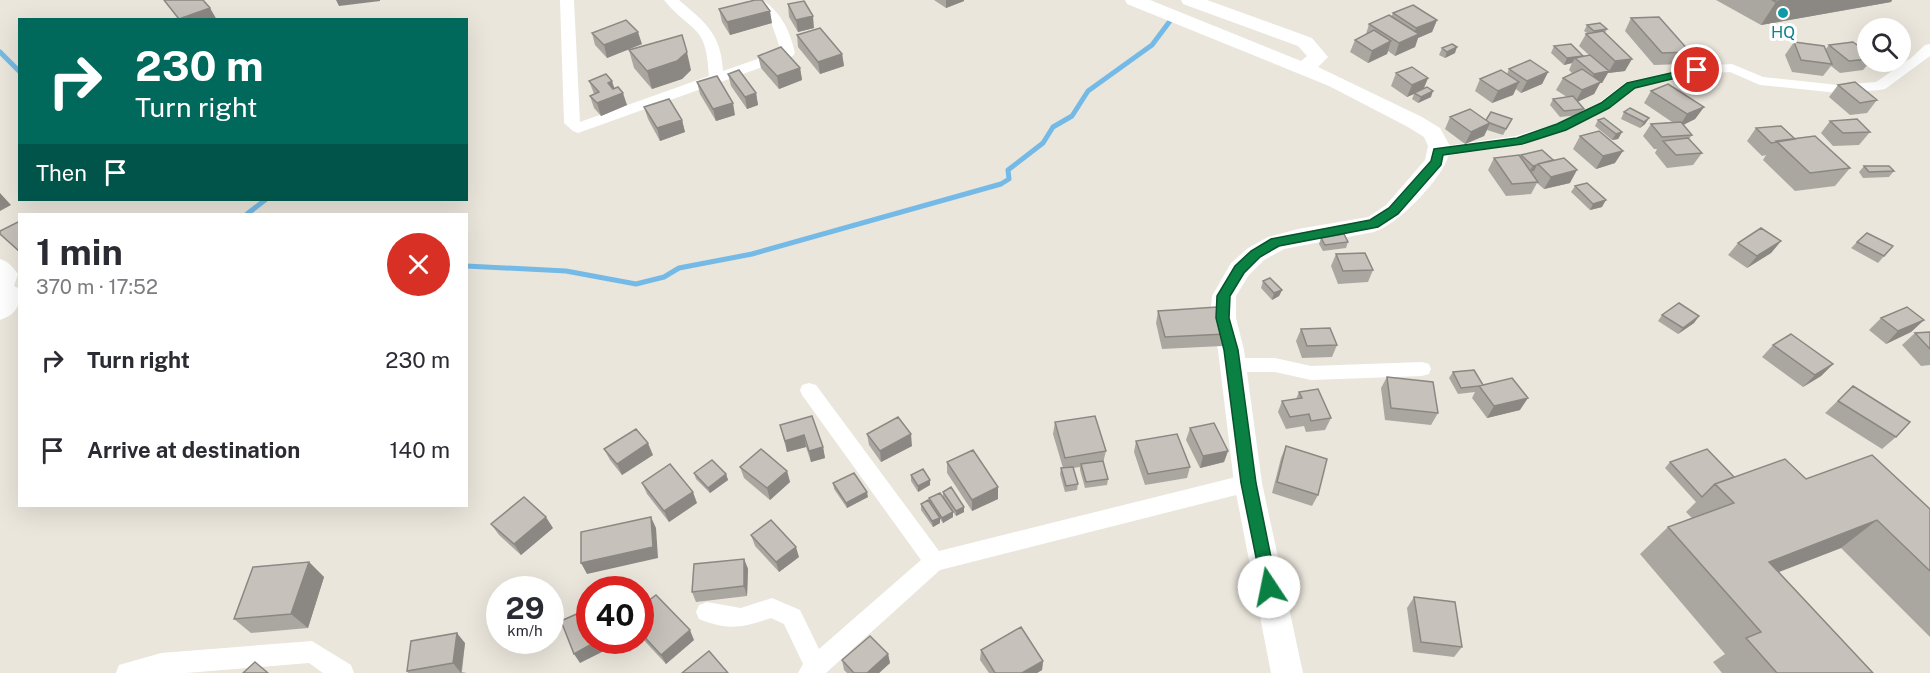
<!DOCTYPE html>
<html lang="en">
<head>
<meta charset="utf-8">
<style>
	body { margin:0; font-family:"Public Sans",sans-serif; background:#f7f7f7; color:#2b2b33; height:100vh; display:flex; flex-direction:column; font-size:22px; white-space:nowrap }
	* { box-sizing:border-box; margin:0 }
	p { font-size:20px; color:#7c7c81 }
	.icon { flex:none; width:33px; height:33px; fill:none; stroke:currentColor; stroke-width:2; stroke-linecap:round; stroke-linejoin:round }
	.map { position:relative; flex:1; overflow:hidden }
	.details { position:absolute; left:18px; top:213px; width:450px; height:294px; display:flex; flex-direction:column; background:#fff; border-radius:0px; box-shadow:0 6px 24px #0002 }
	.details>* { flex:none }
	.banner { position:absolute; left:18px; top:18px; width:450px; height:183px; border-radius:0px; box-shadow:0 6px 24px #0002; background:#00695c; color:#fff; overflow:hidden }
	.controls { position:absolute; left:1857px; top:18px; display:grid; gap:12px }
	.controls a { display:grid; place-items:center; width:54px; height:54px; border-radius:50%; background:#fff; box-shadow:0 6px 24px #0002; font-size:30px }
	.speed { position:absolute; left:486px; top:576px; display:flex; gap:12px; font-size:30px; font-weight:700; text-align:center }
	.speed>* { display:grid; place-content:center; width:78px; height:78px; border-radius:50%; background:#fff; box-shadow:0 6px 24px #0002; line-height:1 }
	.speed small { font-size:15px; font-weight:400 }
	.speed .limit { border:9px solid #d22; background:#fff; color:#111 }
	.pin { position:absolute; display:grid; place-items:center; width:51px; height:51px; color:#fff; margin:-26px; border:3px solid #fff; border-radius:50%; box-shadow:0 2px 6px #0007 }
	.me { position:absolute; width:66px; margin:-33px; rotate:349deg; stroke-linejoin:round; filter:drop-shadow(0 0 4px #0008) }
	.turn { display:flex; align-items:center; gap:21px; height:126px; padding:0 18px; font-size:27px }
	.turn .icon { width:78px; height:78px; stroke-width:2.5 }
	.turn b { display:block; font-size:42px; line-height:51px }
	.then { display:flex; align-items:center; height:57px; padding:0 18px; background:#0003; gap:12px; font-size:22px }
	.round { display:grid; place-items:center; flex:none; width:63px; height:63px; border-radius:32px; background:#f7f7f7 }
	.overview { display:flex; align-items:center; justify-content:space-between; height:102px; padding:0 18px }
	h1 { font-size:36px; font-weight:700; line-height:45px }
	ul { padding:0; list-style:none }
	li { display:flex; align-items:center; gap:18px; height:90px; padding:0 18px }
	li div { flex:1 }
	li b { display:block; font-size:22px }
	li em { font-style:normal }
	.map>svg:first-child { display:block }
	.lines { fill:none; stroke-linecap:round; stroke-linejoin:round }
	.stream { stroke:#75bae6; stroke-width:5 }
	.street { fill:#fff; fill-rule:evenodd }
	.secondary { fill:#fff; fill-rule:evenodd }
	.wall { fill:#aaa7a1 }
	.shaded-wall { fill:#8b8883 }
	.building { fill:#c6c2bb; stroke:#8b8883; stroke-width:1.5 }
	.route { fill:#0b8043; stroke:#07532c; stroke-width:1.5 }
	.culture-dot { fill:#0f9aa8; stroke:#fff; stroke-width:2 }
	.labels { text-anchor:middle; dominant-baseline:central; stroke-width:6; stroke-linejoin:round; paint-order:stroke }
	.far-culture-label { font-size:16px; fill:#0d838f; stroke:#fff }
</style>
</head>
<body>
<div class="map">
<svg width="1930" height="673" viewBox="0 0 1930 673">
	<rect width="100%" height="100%" fill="#eae6dc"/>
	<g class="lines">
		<!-- stream -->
		<path class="stream" d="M0,52L20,72
			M247,214L265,200
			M466,266L566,271L636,284L664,277L679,268L752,254L1001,184L1009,179L1008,170L1043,143L1053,127L1072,116L1088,91L1152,45L1170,21"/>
		<!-- street -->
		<path class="street" d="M560,0H574L580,122L709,76C706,22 693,35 664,0H679C706,23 721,34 723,71L781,51L771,22L748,0H763C782,14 790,31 795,53L793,56L578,133L573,131L564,123Z
			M1930,44V56L1885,89L1880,90L1838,93L1760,85L1730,72L1697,74L1636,88L1610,108L1566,130L1523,144L1438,157L1430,152L1438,147L1516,136L1556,124L1600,102L1626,82L1697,66L1732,64L1763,77L1838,85L1876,82L1911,58L1925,45Z
			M0,259C8,261 13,267 18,274L14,286L20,289C20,304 18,314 0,320Z
			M1233,358H1275L1311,366L1422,362L1429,364L1431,369L1429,374L1422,376L1311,380L1275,372H1233L1226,370L1224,365L1226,360Z
			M809,383L816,385L939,551L1248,474L1255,477L1258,483L1255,489L1248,492L940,570L826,673H798L803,664L784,624L771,618C742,628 729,631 699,619L696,612L699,605L707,602L741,608L772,598L800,610L819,649L921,560L802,395L800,390L802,385Z
			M312,641L351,665L354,673H323L309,663L186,673H116L119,665L161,653Z"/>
		<!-- secondary -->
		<path class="secondary" d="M1125,0H1150L1301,61L1307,56L1298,46L1183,4L1181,0H1207L1312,38L1328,57L1318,67L1422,117L1440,128L1450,146C1449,152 1448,159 1445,164C1434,186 1397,225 1374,232L1284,249L1264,260L1249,275L1236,296V318L1244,350L1262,483L1303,673H1271L1234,483L1218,350L1210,318L1212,296L1231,263L1248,248L1268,237L1298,229L1368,217L1386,205L1425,160L1428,146L1424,137L1408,127L1329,86L1127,4Z"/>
	</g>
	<!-- wall -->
	<path class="wall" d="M934,0H964V1L946,8Z
		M1716,0H1892L1891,2L1761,25Z
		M788,4L814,28L798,32L789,17Z
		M719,9L772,23L730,35L722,22Z
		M1393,13L1437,20L1432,32L1418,38L1415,47L1395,56L1388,51L1387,54L1368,63L1350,52L1355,40L1366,34L1369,24L1391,17Z
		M1631,18L1690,52L1683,64L1654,65L1625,31Z
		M1587,25L1607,29L1605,33L1625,71L1608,73L1602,83H1600L1594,94L1577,102L1584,109L1580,115L1560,117L1550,105L1553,99L1567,97L1556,90L1563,78L1572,73L1569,70L1572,63L1564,65L1551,53L1554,46L1583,56L1589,55L1579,46L1586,34L1587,33L1584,31Z
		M592,33L642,44L607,58L595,45Z
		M797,35L842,54L844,66L820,74L798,47Z
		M1794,42L1825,50L1829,45L1868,53V62H1870L1863,70L1840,73L1831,66L1823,76L1792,72L1785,55Z
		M1442,48L1455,53L1445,58L1439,55Z
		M629,50L691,70L682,79L652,89L634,68Z
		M758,56L800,68L802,80L779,89L761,68Z
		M1509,69L1548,72L1542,84L1521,93L1516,89L1513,95L1492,103L1475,91L1480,79L1507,74Z
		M1396,73L1428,78L1424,88L1431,97L1418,103L1412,99L1414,94L1407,97L1391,86Z
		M728,74L756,93L758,105L747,109L731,86Z
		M589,81L615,89L627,105L601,116L594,108L590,96L594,94Z
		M697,82L735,115L716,121L700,94Z
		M1838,85L1877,100L1867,113L1850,115L1829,97Z
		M1651,91L1704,107L1695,119L1683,125L1692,135L1689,139L1702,153L1693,165L1667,168L1655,153L1657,149H1654L1643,136L1651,124L1672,122L1644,103Z
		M644,107L682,120L685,132L660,141L648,119Z
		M1624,112L1649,118L1645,124L1640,128L1621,119Z
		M1450,117L1486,120L1512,119L1503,135L1487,130L1484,136L1465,144L1445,129Z
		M1598,120L1622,132L1618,139L1612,140L1595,126Z
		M1830,121L1870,132L1859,145L1833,146L1821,133Z
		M1756,128L1795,139L1850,168L1835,186L1795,191L1763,160L1766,155L1762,156L1747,141Z
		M1580,136L1615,163L1596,169L1573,149Z
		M1542,150L1570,183L1544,189L1537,183L1531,194L1506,196L1488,170L1494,158L1520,157L1521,155Z
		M1864,166L1894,171L1889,177L1863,178L1859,172Z
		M1575,186L1602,207L1590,210L1571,192Z
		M20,221V253L0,234Z
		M1321,238L1348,242L1346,248L1323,251L1319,244Z
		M1781,241L1771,253L1747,268L1728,255L1738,243Z
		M1857,242L1893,246L1878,263L1851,248Z
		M1336,254L1373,270L1368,282L1338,284L1331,266Z
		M1263,281L1282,290L1279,296L1272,300L1261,288Z
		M1158,311L1225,334L1222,346L1162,349L1156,323Z
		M1662,315L1699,316L1694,323L1678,334L1658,321Z
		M1881,318L1924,320L1911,332L1886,344L1869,330Z
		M1301,329L1337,345L1332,357L1302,358L1296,341Z
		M1930,332V365L1921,366L1902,345L1915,333Z
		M1773,345L1833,364L1821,376L1803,387L1762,357Z
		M1453,372L1483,385L1520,410L1487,418L1472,398L1475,392L1458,394L1449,378Z
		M1387,377L1438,413L1431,425L1385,420L1381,388Z
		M1853,386L1896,437L1882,449L1825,413Z
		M1299,392L1331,418L1325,430L1306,432L1304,426L1286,429L1278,412L1282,401L1296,399Z
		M1055,422L1106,451L1103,463L1108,479L1107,485L1085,488L1080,470V467L1073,468L1078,484L1077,490L1065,492L1060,474L1061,468H1063L1053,434Z
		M780,425L823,447L825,458L811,462L806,447L787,452Z
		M1190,428L1228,451L1224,462L1200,468L1186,440Z
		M867,434L912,446L881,462L869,445Z
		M1136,441L1190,467L1187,478L1145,485L1134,452Z
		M1286,446L1318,495L1312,506L1272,493L1281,458Z
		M604,449L653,455L622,475L610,460Z
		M947,462L998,487V499L972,511L947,473Z
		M1670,462L1734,477L1806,479L1930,509V637L1841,548L1779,572L1873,673H1722L1713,662L1725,654L1640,554L1668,527L1692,518L1686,512L1696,502L1665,468Z
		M740,467L787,471L790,482L770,500L744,478Z
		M694,473L726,474L728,480L710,493L696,479Z
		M911,475L930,485L918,492L911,481Z
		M642,483L697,503L669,522L647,494Z
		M833,483L868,497L847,508L834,489Z
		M943,492L964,512L956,516L953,512V517L943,523L940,519V523L933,527L921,510V504L929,503V498L943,497Z
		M491,524L553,528L521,555L499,535Z
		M751,535L799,557L779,572L755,546Z
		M744,559L748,569L747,596L696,602L692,592Z
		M309,562L324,577L308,628L251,633L234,619Z
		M1414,597L1462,647L1454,657L1413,652L1407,608Z
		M640,607L694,640L666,664L640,636Z
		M465,643L462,672L467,673H408L407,671Z
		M981,650L1043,661L1042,670L1037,673H989L980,660Z
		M888,654L890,663L879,673H847L844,670L842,660Z"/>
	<!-- shaded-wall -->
	<path class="shaded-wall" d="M336,0H380V1L339,6Z
		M946,0H964V1L946,8Z
		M1790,0H1892L1891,2L1761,25L1776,2Z
		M210,8L217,20L179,19Z
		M770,11L772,23L730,35L727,22Z
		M813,16L814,28L798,32L796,20Z
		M1437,20L1432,32L1418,38L1415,47L1395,56L1399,43L1413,37L1416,28Z
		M638,32L642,44L607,58L604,45Z
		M1391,41L1387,54L1368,63L1372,51Z
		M1457,47L1455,53L1445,58L1447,52Z
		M687,52L691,70L682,79L652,89L647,71Z
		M842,54L844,66L820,74L818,62Z
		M1583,56L1575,58L1572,63L1564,65L1567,58Z
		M1632,59L1625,71L1608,73L1615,61Z
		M800,68L802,80L779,89L777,76Z
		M1609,71L1602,83H1600L1594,94L1575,103L1582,90L1587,86L1594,74Z
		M1548,72L1542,84L1521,93L1527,81Z
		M1428,78L1423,90L1414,93V94L1407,97L1412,85Z
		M612,81L616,93L608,83Z
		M1519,82L1513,95L1492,103L1498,91Z
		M1433,91L1431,97L1418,103L1421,97Z
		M623,93L627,105L601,116L597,103Z
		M756,93L758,105L747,109L745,97Z
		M733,103L735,115L716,121L713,109Z
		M1704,107L1695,119L1679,127L1687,114Z
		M1649,118L1645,124L1640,128L1644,122Z
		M682,120L685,132L660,141L657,128Z
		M1490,123L1484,136L1465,144L1471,132Z
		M1622,132L1618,139L1612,140L1616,134Z
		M1623,151L1615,163L1596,169L1603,156Z
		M1537,165L1534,171L1529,172L1533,166Z
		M1577,170L1570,183L1544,189L1551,177Z
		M0,193L11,205L0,211Z
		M1606,200L1602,207L1590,210L1593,204Z
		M1781,241L1771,253L1747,268L1757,256Z
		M1282,290L1279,296L1272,300L1274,293Z
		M1699,316L1694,323L1678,334L1683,328Z
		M1924,320L1911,332L1886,344L1898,331Z
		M1833,364L1821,376L1803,387L1815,375Z
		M1528,398L1520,410L1487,418L1494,406Z
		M911,434L912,446L881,462L880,451Z
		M804,435L806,447L787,452L785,441Z
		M648,443L653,455L622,475L617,464Z
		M823,447L825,458L811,462L809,451Z
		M1228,451L1224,462L1200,468L1203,456Z
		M787,471L790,482L770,500L767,488Z
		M726,474L728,480L710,493L708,488Z
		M930,480V485L918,492V486Z
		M998,487V499L972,511V500Z
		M693,492L697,503L669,522L664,511Z
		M867,492L868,497L847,508L846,503Z
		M964,507V512L956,516V511Z
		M953,512V517L943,523L942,518Z
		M546,517L553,528L521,555L514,544Z
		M651,517L656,528L658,558L587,574L581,563Z
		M940,518V523L933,527L932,521Z
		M1877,520L1841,548L1737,588L1769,562Z
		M796,547L799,557L779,572L776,562Z
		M744,559L748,569L747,596L744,586Z
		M309,562L324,577L308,628L291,614Z
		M690,630L694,640L666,664L661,655Z
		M457,633L465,643L461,673L453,663Z
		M599,640H617L618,644L580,663L574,654Z
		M888,654L890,663L879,673H867Z
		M1043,661L1042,670L1037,673H1022Z"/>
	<!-- building -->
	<path class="building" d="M164,0H203L210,8L179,19Z
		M755,0H762L770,11L727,22L719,9Z
		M1772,0H1790L1776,2Z
		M804,1L813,16L796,20L788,4Z
		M1413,5L1437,20L1416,28L1393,13Z
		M1389,15L1419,34L1399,43L1369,24Z
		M1659,17L1690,52L1662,53L1631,18Z
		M626,20L638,32L604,45L592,33Z
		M1600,23L1607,29L1594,31L1587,25Z
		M820,28L842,54L818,62L797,35Z
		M1374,30L1391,41L1372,51L1355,40Z
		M1603,31L1632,59L1615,61L1586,34Z
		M682,35L687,52L677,61L647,71L629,50Z
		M1794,42L1824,46L1832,64L1801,60Z
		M1853,42L1868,53V59L1849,61L1829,45Z
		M1452,44L1457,47L1447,52L1442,48Z
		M1571,44L1583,56L1567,58L1554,46Z
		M781,47L800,68L777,76L758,56Z
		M1590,55L1609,71L1594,74L1575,58Z
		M1530,60L1548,72L1527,81L1509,69Z
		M1412,67L1428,78L1412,85L1396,73Z
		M1582,69L1601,82L1582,90L1563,78Z
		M739,70L756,93L745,97L728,74Z
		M1501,70L1519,82L1498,91L1480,79Z
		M606,74L612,81L608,83L613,89L618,87L623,93L597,103L590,96L599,92L589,81Z
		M717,76L733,103L713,109L697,82Z
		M1855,82L1877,100L1860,103L1838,85Z
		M1668,84L1704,107L1687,114L1651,91Z
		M1427,87L1433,91L1421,97L1414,93Z
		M1573,96L1584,109L1564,111L1553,99Z
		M669,99L682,120L657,128L644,107Z
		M1630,108L1649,118L1644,122L1624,112Z
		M1470,109L1490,123L1471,132L1450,117Z
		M1491,112L1512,119L1506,129L1490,123L1486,120Z
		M1604,118L1622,132L1616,134L1598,120Z
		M1857,119L1870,132L1843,133L1830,121Z
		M1681,122L1692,135L1662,137L1651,124Z
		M1781,126L1795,139L1771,143L1756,128Z
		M1599,131L1623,151L1603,156L1580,136Z
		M1815,136L1850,168L1810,173L1776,141Z
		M1688,138L1702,153L1676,155L1663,141Z
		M1542,150L1553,160L1538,164L1537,165L1533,166L1521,155Z
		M1519,155L1538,182L1512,184L1494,158Z
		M1564,158L1577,170L1551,177L1538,164Z
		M1864,166H1889L1894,171L1869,172Z
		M1587,183L1606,200L1593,204L1575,186Z
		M20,221V249L18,250L0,234V231Z
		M1761,228L1781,241L1757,256L1738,243Z
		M1867,233L1893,246L1884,256L1857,242Z
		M1344,234L1348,242L1325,245L1321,238Z
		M1365,253L1373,270L1343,271L1336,254Z
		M1270,278L1282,290L1274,293L1263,281Z
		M1679,303L1699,316L1683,328L1662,315Z
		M1217,307L1225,334L1165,337L1158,311Z
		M1907,307L1924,320L1898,331L1881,318Z
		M1330,328L1337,345L1307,346L1301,329Z
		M1930,332V349L1915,333Z
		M1791,334L1833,364L1815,375L1773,345Z
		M1474,370L1483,385L1479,386L1461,388L1453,372Z
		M1387,377L1433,382L1438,413L1391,408Z
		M1512,378L1528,398L1494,406L1479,386Z
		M1853,386L1910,422L1896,437L1838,401Z
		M1318,389L1331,418L1311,421L1309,414L1290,417L1282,401L1302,398L1299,392Z
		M812,416L823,447L809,451L804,435L785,441L780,425Z
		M1095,416L1106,451L1065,458L1055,422Z
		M898,417L911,434L880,451L867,434Z
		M1214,423L1228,451L1203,456L1190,428Z
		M636,429L648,443L617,464L604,449Z
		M1177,434L1190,467L1148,474L1136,441Z
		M1286,446L1327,459L1318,495L1277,482Z
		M761,449L787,471L767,488L740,467Z
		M1707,449L1734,477L1715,484L1702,497L1670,462Z
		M973,450L998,487L972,500L947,462Z
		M1872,455L1930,509V571L1877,520L1769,562L1873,673H1777L1746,638L1761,632L1668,527L1734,503L1715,484L1785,459L1806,479Z
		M712,460L726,474L708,488L694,473Z
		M1103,461L1108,479L1086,482L1081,464Z
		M670,464L693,492L664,511L642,483Z
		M1073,467L1078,484L1066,486L1061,468Z
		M923,469L930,480L918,486L911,475Z
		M854,473L867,492L846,503L833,483Z
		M951,487L964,507L956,511L943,492Z
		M940,493L953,512L942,518L929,498Z
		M524,497L546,517L514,544L491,524Z
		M928,500L940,518L932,521L921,504Z
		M651,517L653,547L581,563V532Z
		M771,520L796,547L776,562L751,535Z
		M744,559V586L692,592L694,564Z
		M309,562L291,614L234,619L253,567Z
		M656,595L690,630L661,655L640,632V607Z
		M1414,597L1455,602L1462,647L1421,642Z
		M590,608V640H599L574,654L561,621Z
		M1021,627L1043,661L1022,673H995L981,650Z
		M457,633L453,663L407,671L411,641Z
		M870,636L888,654L867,673H854L842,660Z
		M709,651L728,673H682Z
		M255,662L268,673H243Z"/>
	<!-- route -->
	<path class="route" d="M1697,67L1701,68V72L1635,88L1609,108L1566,130L1522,144L1443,155L1441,165L1398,214L1378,227L1279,246L1260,257L1244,273L1230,296L1229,318L1238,350L1256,483L1277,587L1275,592L1269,594L1263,592L1241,483L1224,350L1216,318L1217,296L1235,266L1251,251L1271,239L1370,220L1389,208L1431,161L1434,149L1517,138L1557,124L1601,103L1627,83Z"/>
	<!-- markers -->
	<circle class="culture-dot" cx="1783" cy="13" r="6"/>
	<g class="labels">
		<!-- far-culture labels -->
		<g class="far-culture-label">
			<text x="1783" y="32">HQ</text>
		</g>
	</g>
</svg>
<div class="controls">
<a><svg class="icon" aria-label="search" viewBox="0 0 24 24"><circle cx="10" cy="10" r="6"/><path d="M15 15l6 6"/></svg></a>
</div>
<div class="speed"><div>29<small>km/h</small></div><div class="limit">40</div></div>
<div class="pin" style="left:1697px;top:70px;background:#d93025"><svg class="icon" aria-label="arrive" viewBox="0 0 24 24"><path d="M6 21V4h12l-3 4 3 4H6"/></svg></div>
<svg class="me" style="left:1269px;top:587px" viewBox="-20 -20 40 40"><circle r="19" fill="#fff"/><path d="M0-13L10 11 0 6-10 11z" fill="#0b8043"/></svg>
<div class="banner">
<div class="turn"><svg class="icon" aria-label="right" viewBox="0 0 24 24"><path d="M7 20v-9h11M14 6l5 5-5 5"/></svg><div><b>230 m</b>Turn right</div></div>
<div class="then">Then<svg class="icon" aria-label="arrive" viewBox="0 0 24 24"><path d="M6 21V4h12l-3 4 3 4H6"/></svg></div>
</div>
<section class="details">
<div class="overview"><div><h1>1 min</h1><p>370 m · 17:52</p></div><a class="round" style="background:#d93025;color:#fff"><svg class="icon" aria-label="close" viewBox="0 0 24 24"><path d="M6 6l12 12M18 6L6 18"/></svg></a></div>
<ul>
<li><svg class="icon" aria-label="right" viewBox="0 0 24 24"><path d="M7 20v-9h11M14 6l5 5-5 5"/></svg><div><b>Turn right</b></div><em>230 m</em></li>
<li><svg class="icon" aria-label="arrive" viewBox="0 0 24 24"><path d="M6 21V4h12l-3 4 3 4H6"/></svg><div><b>Arrive at destination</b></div><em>140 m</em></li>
</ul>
</section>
</div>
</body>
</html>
